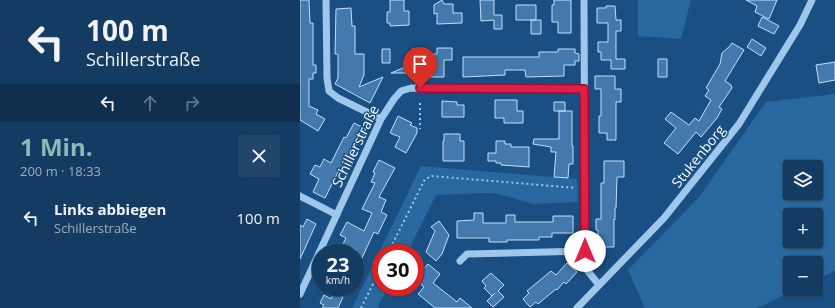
<!DOCTYPE html>
<html lang="de">
<head>
<meta charset="utf-8">
<style>
	body { margin:0; font-family:"Open Sans",sans-serif; background:#21466b; color:#f1f3f6; height:100vh; display:flex; flex-direction:column; font-size:15px; white-space:nowrap }
	* { box-sizing:border-box; margin:0 }
	p { font-size:13px; color:#9dadbe }
	.icon { flex:none; width:22px; height:22px; fill:none; stroke:currentColor; stroke-width:2; stroke-linecap:round; stroke-linejoin:round }
	.map { position:relative; flex:1; overflow:hidden }
	.panel { display:flex; flex-direction:column; background:#143b62; width:300px }
	.panel>* { flex:none }
	.top-card { background:#143b62; color:#f1f3f6; overflow:hidden }
	.fabs { position:absolute; left:483px; top:160px; display:grid; gap:8px }
	.fabs a { display:grid; place-items:center; width:40px; height:40px; border-radius:4px; background:#143b62; box-shadow:0 1px 3px #0004,0 0 0 1px #357; font-size:20px }
	.speed { position:absolute; left:12px; top:244px; display:flex; gap:8px; font-size:20px; font-weight:700; text-align:center }
	.speed>* { display:grid; place-content:center; width:52px; height:52px; border-radius:50%; background:#143b62; box-shadow:0 1px 3px #0004,0 0 0 1px #357; line-height:1 }
	.speed small { font-size:10px; font-weight:400 }
	.speed .limit { border:6px solid #d22; background:#fff; color:#111 }
	.pin { position:absolute; display:grid; place-items:center; width:34px; height:34px; color:#fff; margin:-41px -17px; border-radius:50% 50% 50% 0; rotate:-45deg; box-shadow:0 0 4px #0007 }
	.pin .icon { rotate:45deg }
	.me { position:absolute; width:44px; margin:-22px; rotate:0deg; stroke-linejoin:round; filter:drop-shadow(0 0 3px #0008) }
	.turn { display:flex; align-items:center; gap:14px; height:84px; padding:0 20px; font-size:18px }
	.turn .icon { width:52px; height:52px; stroke-width:2.5 }
	.turn b { display:block; font-size:28px; line-height:34px }
	.lanes { display:flex; align-items:center; height:38px; padding:0 20px; background:#0003; justify-content:center; gap:20px; direction:ltr }
	.lanes .off { opacity:.35 }
	.round { display:grid; place-items:center; flex:none; width:42px; height:42px; border-radius:4px; background:#21466b }
	.headline { display:flex; align-items:center; justify-content:space-between; height:68px; padding:0 20px }
	h1 { font-size:24px; font-weight:700; line-height:30px; color:#8bbbb9 }
	ul { padding:0; list-style:none }
	li { display:flex; align-items:center; gap:12px; height:56px; padding:0 20px }
	li div { flex:1 }
	li b { display:block; font-size:15px }
	li em { font-style:normal }
	main { display:flex; flex:1; min-height:0 }
	.map>svg:first-child { display:block }
	.green { fill:#2967a0; fill-rule:evenodd }
	.building { fill:#4379ad; stroke:#c4dff8 }
	.lines { fill:none; stroke-linecap:round; stroke-linejoin:round }
	.path { stroke:#9fc7eb; stroke-width:2; stroke-dasharray:2 3; stroke-linecap:butt }
	.minor { stroke:#9fc7eb; stroke-width:7 }
	.route-casing { stroke:#92132f; stroke-width:10 }
	.route { stroke:#e11d48; stroke-width:7 }
	.labels { text-anchor:middle; dominant-baseline:central; stroke-width:3; stroke-linejoin:round; paint-order:stroke }
	.street-label { font-size:14px; fill:#fff; stroke:#1a4f83 }
</style>
</head>
<body>
<main>
<section class="panel">
<div class="top-card">
<div class="turn"><svg class="icon" aria-label="left" viewBox="0 0 24 24"><path d="M17 20v-9H6M10 6l-5 5 5 5"/></svg><div><b>100 m</b>Schillerstraße</div></div>
<div class="lanes"><svg class="icon" aria-label="left" viewBox="0 0 24 24"><path d="M17 20v-9H6M10 6l-5 5 5 5"/></svg><svg class="icon off" aria-label="ahead" viewBox="0 0 24 24"><path d="M12 20V5M6 11l6-6 6 6"/></svg><svg class="icon off" aria-label="right" viewBox="0 0 24 24"><path d="M7 20v-9h11M14 6l5 5-5 5"/></svg></div>
</div>
<div class="headline"><div><h1>1 Min.</h1><p>200 m · 18:33</p></div><a class="round"><svg class="icon" aria-label="close" viewBox="0 0 24 24"><path d="M6 6l12 12M18 6L6 18"/></svg></a></div>
<ul>
<li><svg class="icon" aria-label="left" viewBox="0 0 24 24"><path d="M17 20v-9H6M10 6l-5 5 5 5"/></svg><div><b>Links abbiegen</b><p>Schillerstraße</p></div><em>100 m</em></li>
</ul>
</section>
<div class="map">
<svg width="535" height="308" viewBox="0 0 535 308">
	<rect width="100%" height="100%" fill="#1a4f83"/>
	<!-- green -->
	<path class="green" d="M338,0H391L381,39L338,36Z
		M535,94V271L516,280V263H490V289H497L457,308H345L328,270L399,197L466,102ZM490,167H516V193H490ZM490,215H516V241H490Z
		M121,166L277,179L278,202L233,204L198,194L186,193L136,195L107,253H81V287H89L79,304L78,308H52Z"/>
	<!-- building -->
	<path class="building" d="M0,0H9L10,23H13V65H16V73H13V79H9V106L18,110L16,114L25,119L18,131L0,120Z
		M90,0H104V11H109V25L90,26V23H87V12H90Z
		M142,0L144,4H153V13H162V23L137,24V13L134,14V5Z
		M180,0H194V15H202V29H194V20L181,21Z
		M254,0H271V33H258V22H252V5H254Z
		M446,0H477L469,19L455,12L457,6Z
		M216,5H236V20H216Z
		M306,6H315L316,20H321V31H316V59H325V69H311V60H301V52H298V42H308V23H297V8H306Z
		M51,8L52,26H55V54H64V75L59,87L83,77L70,103L35,84L38,78V54H35L36,9Z
		M462,17L479,26L474,34L458,26Z
		M231,20H241V34H231Z
		M452,39L466,48L461,56L447,47Z
		M432,43L444,50L425,81L431,85L432,88L419,107L422,109L417,118L401,137L396,132L378,154L364,143L376,128L365,119L371,112L389,125L395,118L399,121L411,100L405,96L409,90L406,88L420,64L422,53L430,46Z
		M137,48H152V60H144V77H127V73H91L115,63H112V49H120V54H137Z
		M82,49H90V63H82Z
		M258,49H275V53L279,54V61H275V65H264V76L226,77L225,70H205V75L163,77V57H239V52H258Z
		M358,59H367V77H358Z
		M535,62V80L519,83L516,65Z
		M295,76H315V89H321V102H316V140H307V133H299V116H301V89H295Z
		M195,100H217V111H223V123H204V118H195Z
		M142,101L157,102V105H164V117H142Z
		M254,102H265V111H254Z
		M259,111H272V146H273V164H269L268,178L254,177L256,152H251V147L233,144L234,139H259Z
		M98,116L112,123L110,125L117,128V133L106,153L95,147L100,137L90,133Z
		M54,123L66,129L59,144L57,143L44,169L41,168L37,174L25,198L13,192L19,179L10,174L15,165L20,167L24,159L31,163L44,137L46,138Z
		M144,134H160V141H164V161H143V141H144Z
		M196,141H205V144H211V147H229V167L201,165V163H196V161H188V153H196Z
		M79,160L95,168L79,197L86,200L81,212L87,215L78,234L74,232L55,273L56,250L43,244L46,238L40,235L47,222L64,231L72,213L62,209L75,183L71,182L75,173L73,172Z
		M304,161H324V177H317L316,208H315V220L314,219V247H303V241H298V230H296V219H301V183H304Z
		M174,213H183V223H206V215H215V222H253V216H273V233H252V237H239V240H207V242H189V238H157V221L174,220Z
		M7,219L16,224L0,259V225L3,227Z
		M139,221L149,235L142,254L136,261L126,252L135,231L131,227Z
		M267,263L277,272L266,284L264,282L257,290L256,289L238,304L236,302L230,307L223,299L229,293L227,291L251,271L256,275Z
		M128,264L140,274L133,283L157,302L160,298L172,308H135L118,294L124,287L117,281L121,276L119,274Z
		M191,273L204,285L198,291L204,297L193,307L187,301L195,293L192,296L184,288L186,286L182,281Z
		M34,292L43,297L38,308H22L24,305L20,303L24,295L31,299Z"/>
	<g class="lines">
		<!-- path -->
		<path class="path" d="M120,103V129
			M88,253L125,179L132,176L276,188
			M61,308L81,268"/>
		<!-- minor -->
		<path class="minor" d="M26,0L27,78L29,91L38,98L81,119
			M284,0L285,251L287,270L299,285
			M0,196L37,215
			M160,261L167,254L285,251
			M0,294L81,119L94,99L101,91L111,88L284,89
			M277,308L364,218L439,124L500,25L512,0"/>
	</g>
	<g class="lines">
		<!-- route casing -->
		<g class="route-casing">
			<path id="route" d="M120,88L284,89L285,251"/>
		</g>
		<!-- route -->
		<use href="#route" class="route"/>
	</g>
	<g class="labels">
		<!-- street labels -->
		<g class="street-label">
			<text transform="translate(55 146) rotate(-64)">Schillerstraße</text>
			<text transform="translate(398 156) rotate(-51)">Stukenborg</text>
		</g>
	</g>
</svg>
<div class="fabs">
<a><svg class="icon" aria-label="layers" viewBox="0 0 24 24"><path d="M12 4l9 5-9 5-9-5zM3 14l9 5 9-5"/></svg></a>
<a>+</a>
<a>−</a>
</div>
<div class="speed"><div>23<small>km/h</small></div><div class="limit">30</div></div>
<div class="pin" style="left:120px;top:88px;background:#d93025"><svg class="icon" aria-label="arrive" viewBox="0 0 24 24"><path d="M6 21V4h12l-3 4 3 4H6"/></svg></div>
<svg class="me" style="left:285px;top:251px" viewBox="-20 -20 40 40"><circle r="19" fill="#fff"/><path d="M0-13L10 11 0 6-10 11z" fill="#e11d48"/></svg>
</div>
</main>
</body>
</html>
